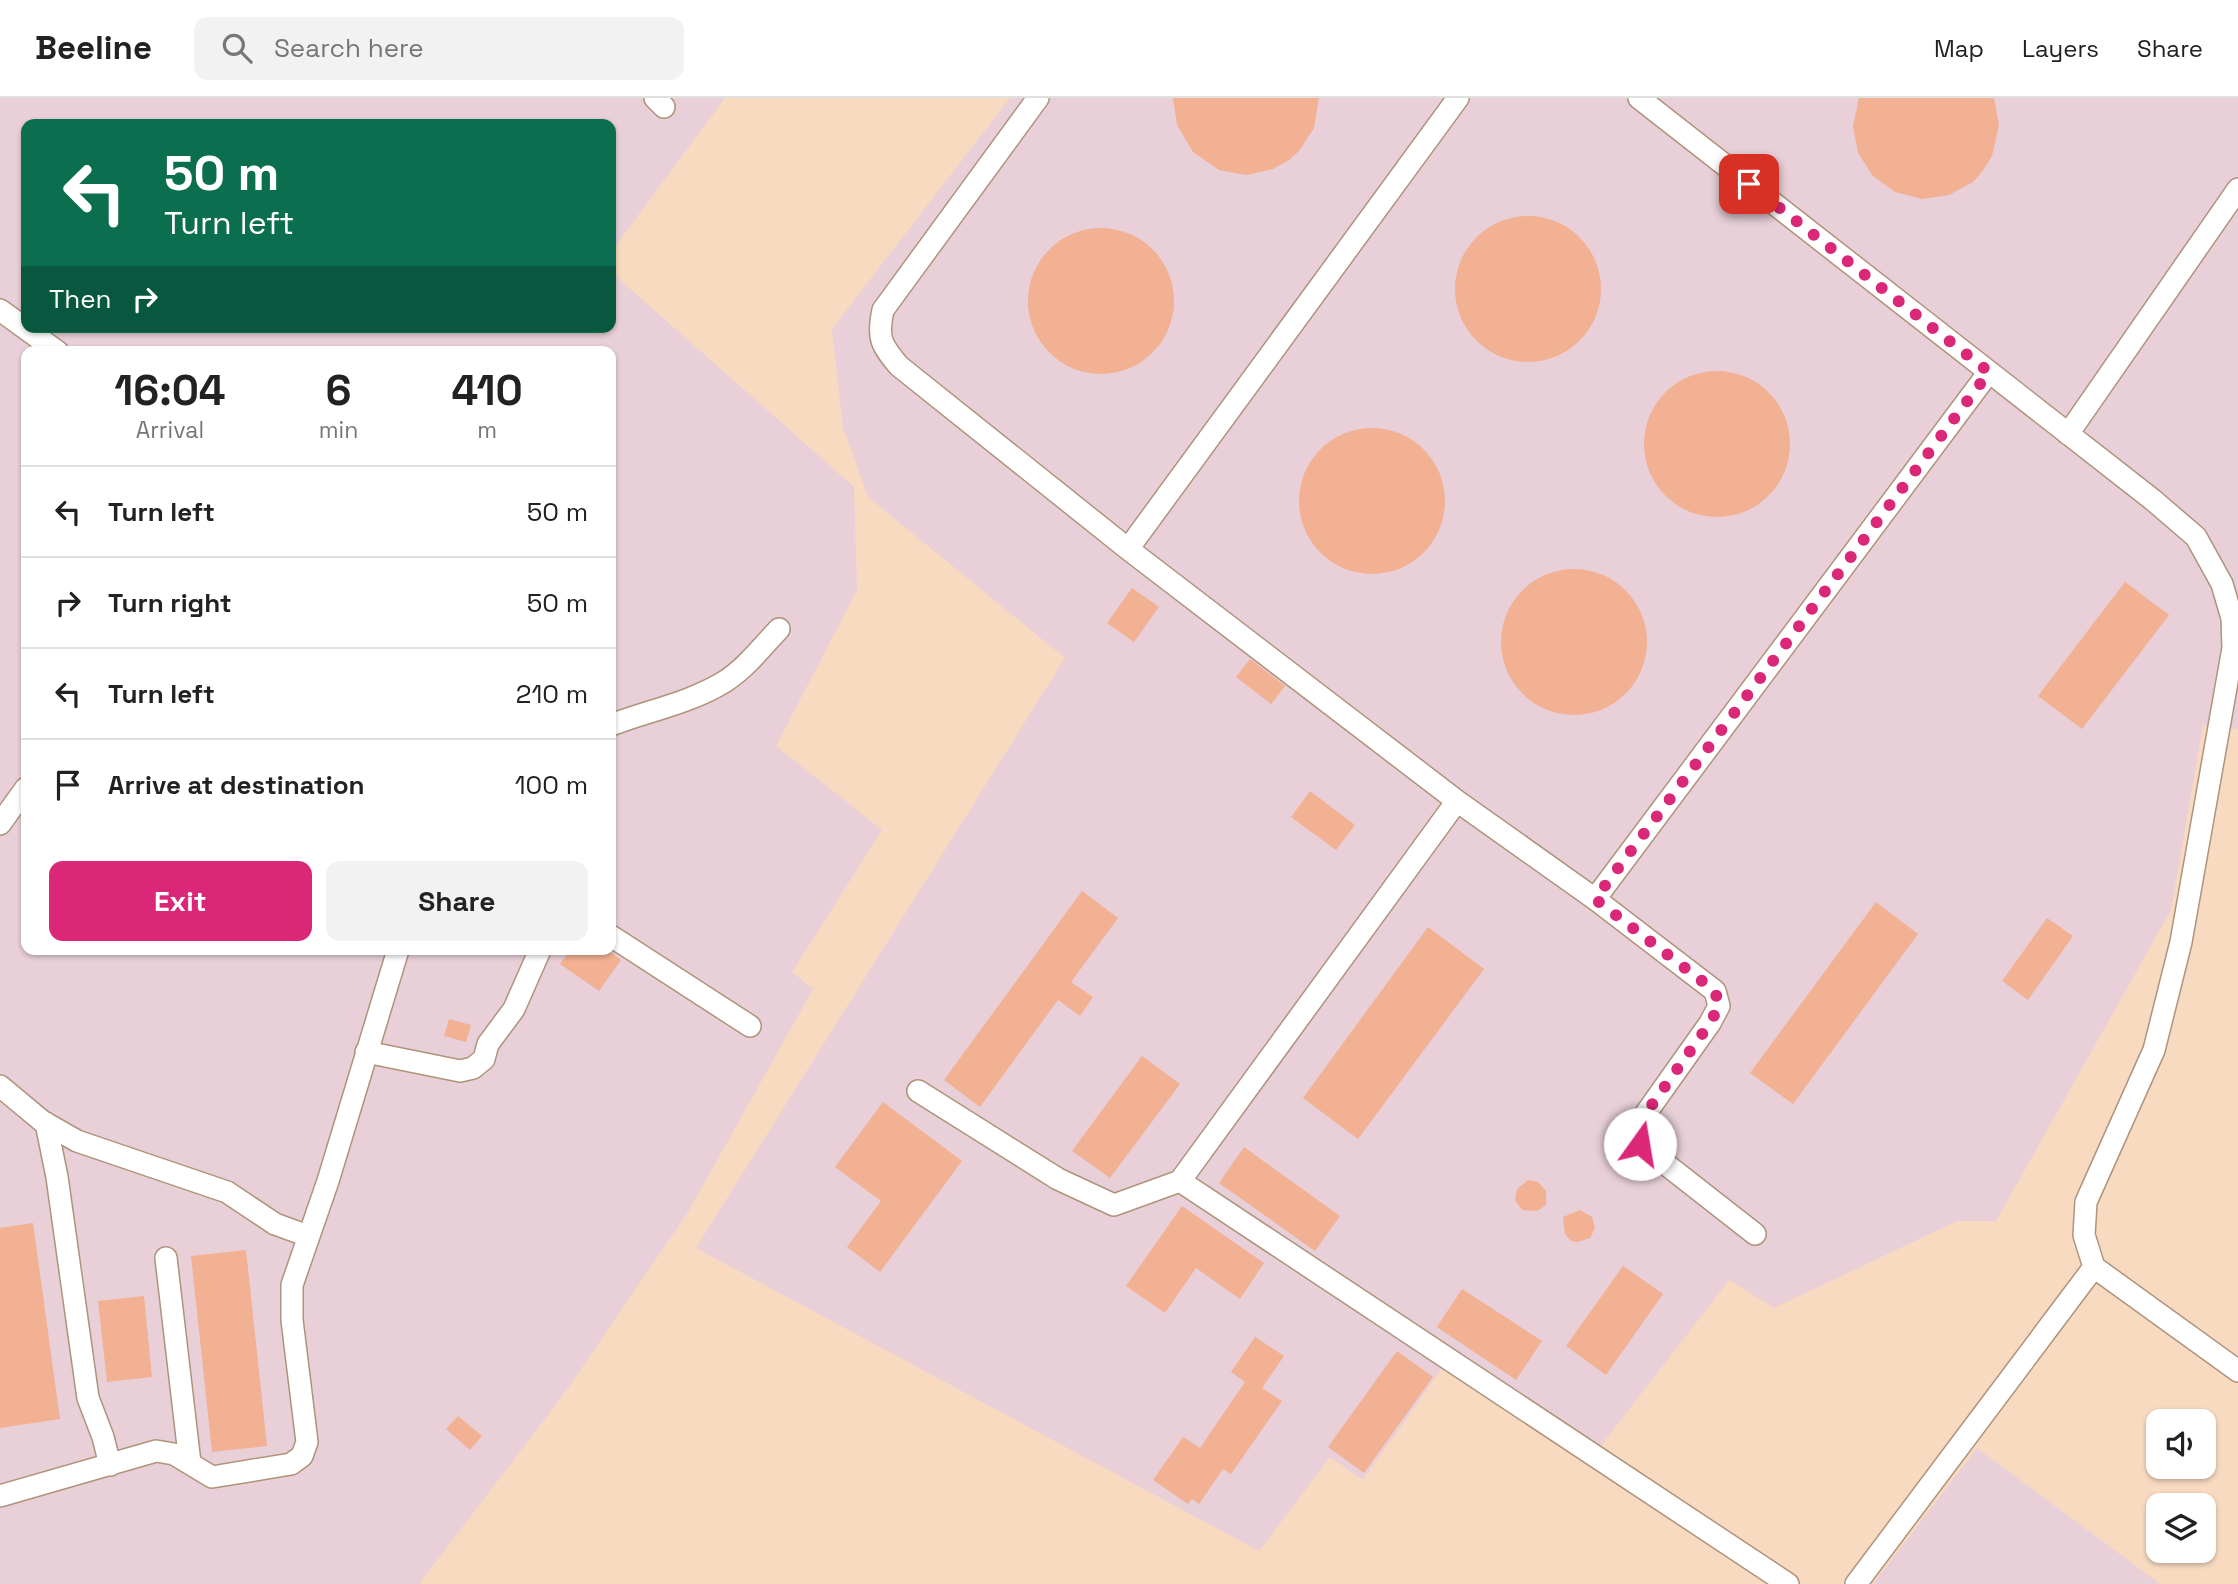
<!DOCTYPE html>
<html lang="en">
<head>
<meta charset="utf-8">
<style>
	body { margin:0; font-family:"Space Grotesk",sans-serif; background:#f2f2f2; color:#222; height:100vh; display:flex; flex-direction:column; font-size:26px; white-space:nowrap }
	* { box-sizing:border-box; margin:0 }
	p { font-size:23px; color:#767676 }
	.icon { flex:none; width:38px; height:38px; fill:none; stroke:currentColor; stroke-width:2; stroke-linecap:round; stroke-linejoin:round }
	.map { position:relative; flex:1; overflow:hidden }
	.sheet { position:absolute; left:21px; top:248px; width:595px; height:609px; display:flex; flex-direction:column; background:#fff; border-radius:14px; box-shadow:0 2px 5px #0004 }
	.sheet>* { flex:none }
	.hud { position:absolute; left:21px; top:21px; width:595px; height:214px; border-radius:14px; box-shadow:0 2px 5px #0004; background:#0b6e4f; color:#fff; overflow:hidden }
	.tools { position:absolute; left:2146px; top:1311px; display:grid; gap:14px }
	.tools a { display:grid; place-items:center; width:70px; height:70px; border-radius:14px; background:#fff; box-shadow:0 2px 5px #0004; font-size:35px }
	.pin { position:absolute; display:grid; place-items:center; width:60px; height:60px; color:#fff; margin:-30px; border-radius:14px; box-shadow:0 4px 10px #0006 }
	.me { position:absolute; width:77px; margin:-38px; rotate:13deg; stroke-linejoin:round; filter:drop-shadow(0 0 5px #0008) }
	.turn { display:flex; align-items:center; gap:24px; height:147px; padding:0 28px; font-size:32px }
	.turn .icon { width:91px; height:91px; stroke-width:2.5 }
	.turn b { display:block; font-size:49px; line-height:60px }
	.then { display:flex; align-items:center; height:66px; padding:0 28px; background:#0003; gap:14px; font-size:26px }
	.eta { display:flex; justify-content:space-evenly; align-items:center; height:119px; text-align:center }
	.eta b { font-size:42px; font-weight:700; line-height:49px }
	.button { display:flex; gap:14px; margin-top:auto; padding:14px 28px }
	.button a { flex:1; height:80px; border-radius:14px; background:#db2777; color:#fff; font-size:28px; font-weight:700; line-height:80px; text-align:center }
	.button a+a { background:#f2f2f2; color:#222 }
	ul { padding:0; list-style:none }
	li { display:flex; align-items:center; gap:21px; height:91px; padding:0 28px; border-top:2px solid #e0e0e0 }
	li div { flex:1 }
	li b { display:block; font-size:26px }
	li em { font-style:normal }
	header { display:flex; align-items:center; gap:42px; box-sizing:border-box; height:98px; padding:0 35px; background:#fff; border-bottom:2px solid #e0e0e0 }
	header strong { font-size:33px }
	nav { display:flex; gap:38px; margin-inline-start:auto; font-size:24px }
	.search { width:490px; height:63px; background:#f2f2f2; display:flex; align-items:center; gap:18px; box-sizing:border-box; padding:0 24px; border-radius:14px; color:#767676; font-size:26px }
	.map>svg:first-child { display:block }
	.industrial { fill:#e8cfd8; fill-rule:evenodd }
	.building { fill:#f1b192 }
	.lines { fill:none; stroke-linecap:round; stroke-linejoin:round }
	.minor-casing { stroke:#af937b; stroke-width:24 }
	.minor { stroke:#fff; stroke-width:21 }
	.route { stroke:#db2777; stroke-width:12; stroke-dasharray:0 21.6 }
</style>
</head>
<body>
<header>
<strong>Beeline</strong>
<div class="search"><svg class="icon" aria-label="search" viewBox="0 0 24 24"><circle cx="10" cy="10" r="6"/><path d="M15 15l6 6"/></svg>Search here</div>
<nav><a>Map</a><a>Layers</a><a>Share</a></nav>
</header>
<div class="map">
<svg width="2238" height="1486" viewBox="0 0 2238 1486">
	<rect width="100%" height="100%" fill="#f8dac1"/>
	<!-- industrial -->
	<path class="industrial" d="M0,0H725L611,154V26H26V229H611V174L854,389L857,492L776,648L882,732L792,874L813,891L688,1114L566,1293L419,1486H0ZM26,254H611V852H26Z
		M1010,0H2238V631L2203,627L2171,812L1996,1123H1957L1774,1210L1729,1182L1600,1349L1455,1252L1363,1382L1330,1359L1259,1453L696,1150L1065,560L868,399L843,329L832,231Z
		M1977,1350L2160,1486H1873Z"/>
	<!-- building -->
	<path class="building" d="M1173,0H1319L1314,30L1299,53L1289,62L1273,71L1246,77L1219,72L1193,54L1177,27Z
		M1859,0H1994L1999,27L1992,58L1982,74L1973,84L1949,97L1922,101L1895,94L1873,78L1858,55L1853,28Z
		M1455 191a73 73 0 1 1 146 0a73 73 0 1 1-146 0Z
		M1028 203a73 73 0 1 1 146 0a73 73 0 1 1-146 0Z
		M1644 346a73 73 0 1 1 146 0a73 73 0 1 1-146 0Z
		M1299 403a73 73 0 1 1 146 0a73 73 0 1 1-146 0Z
		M1501 544a73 73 0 1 1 146 0a73 73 0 1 1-146 0Z
		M2125,484L2169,517L2082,631L2038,598Z
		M1132,490L1159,509L1134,544L1107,525Z
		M1250,561L1285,588L1271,606L1236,579Z
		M1310,693L1355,727L1336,752L1291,719Z
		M1082,793L1118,820L1071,884L1093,899L1080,918L1058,902L980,1009L944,982Z
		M1876,804L1918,836L1793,1006L1750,975Z
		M2047,820L2073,838L2028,902L2002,883Z
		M1428,829L1484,871L1358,1041L1303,1000Z
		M570,852H608L621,862L599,893L560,866Z
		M449,921L471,927L466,944L444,938Z
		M1142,958L1180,986L1110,1080L1072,1053Z
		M883,1004L962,1063L880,1174L847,1149L881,1103L835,1069Z
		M1244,1049L1340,1118L1315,1153L1219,1085Z
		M1528,1082L1538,1084L1546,1093V1107L1537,1113L1522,1112L1515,1102L1517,1091Z
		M1182,1108L1264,1165L1240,1201L1196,1170L1165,1215L1126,1188Z
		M1580,1112L1592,1119L1595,1130L1590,1140L1578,1144L1571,1143L1565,1136L1563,1119Z
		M33,1125L60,1321L0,1330V1130Z
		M246,1152L267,1348L212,1354L191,1158Z
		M1623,1168L1663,1196L1606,1277L1566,1248Z
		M1462,1191L1542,1243L1516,1282L1437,1229Z
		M144,1198L152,1279L107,1284L98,1203Z
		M1255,1239L1284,1258L1262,1290L1282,1303L1231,1376L1223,1371L1199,1406L1192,1401L1188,1406L1153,1382L1183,1339L1200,1350L1245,1284L1231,1274Z
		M1397,1253L1433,1279L1364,1375L1328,1349Z
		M458,1318L482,1338L470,1352L446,1331Z"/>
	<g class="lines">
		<!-- minor casing -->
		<g class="minor-casing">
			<path id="minor" d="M655,0L664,9
				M1038,0L883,212C877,240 881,247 899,268L1128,451L1457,703L1595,801L1715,893L1719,908L1710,925L1644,1018L1638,1032L1640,1046L1755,1136
				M1639,0L2153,402L2196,439L2222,486L2232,520L2233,550L2181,844L2154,952L2086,1104L2084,1137L2094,1169L1856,1486
				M0,212L58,254
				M2068,336L2238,91
				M1128,451L1458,0
				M611,627C647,613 690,605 724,584C745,571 762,549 779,531
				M0,726L26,690
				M1595,801L1989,274
				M611,838L750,928
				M366,954L460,973L473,970L484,961L488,946L514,911L540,852
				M0,988L42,1023L77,1043L227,1094L275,1126L308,1138
				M918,993L1058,1081L1114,1107L1180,1083L1788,1486
				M46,1025L57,1079L88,1300L103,1339L110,1367
				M1180,1083L1457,703
				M166,1160L190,1365
				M2094,1169L2238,1273
				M0,1398L156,1353L174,1356L212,1379L291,1366L302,1358L307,1344L292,1222V1187L328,1083L398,852"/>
		</g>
		<!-- minor -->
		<use href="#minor" class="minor"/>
	</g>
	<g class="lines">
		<!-- route -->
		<path class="route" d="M1640,1046L1639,1032L1644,1018L1710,925L1719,908L1715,893L1595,801L1989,274L1749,86"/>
	</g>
</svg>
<div class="tools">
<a><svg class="icon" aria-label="sound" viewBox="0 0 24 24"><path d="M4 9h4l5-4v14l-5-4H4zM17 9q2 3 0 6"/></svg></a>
<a><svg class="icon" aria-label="layers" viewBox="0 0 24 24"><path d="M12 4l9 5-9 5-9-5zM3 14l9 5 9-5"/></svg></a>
</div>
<div class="pin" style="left:1749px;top:86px;background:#d93025"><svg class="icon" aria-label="arrive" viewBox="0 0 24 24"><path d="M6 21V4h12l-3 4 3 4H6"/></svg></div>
<svg class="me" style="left:1640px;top:1046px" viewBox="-20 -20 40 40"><circle r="19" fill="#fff"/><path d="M0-13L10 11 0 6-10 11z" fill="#db2777"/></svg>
<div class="hud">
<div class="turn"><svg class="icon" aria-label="left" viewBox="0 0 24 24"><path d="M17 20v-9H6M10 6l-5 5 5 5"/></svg><div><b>50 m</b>Turn left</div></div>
<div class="then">Then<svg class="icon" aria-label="right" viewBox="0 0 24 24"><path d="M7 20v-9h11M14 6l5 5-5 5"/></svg></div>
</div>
<section class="sheet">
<div class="eta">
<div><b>16:04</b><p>Arrival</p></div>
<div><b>6</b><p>min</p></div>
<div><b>410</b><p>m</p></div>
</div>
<ul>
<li><svg class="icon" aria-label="left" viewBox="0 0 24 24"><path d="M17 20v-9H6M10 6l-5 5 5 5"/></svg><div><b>Turn left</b></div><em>50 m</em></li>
<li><svg class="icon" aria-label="right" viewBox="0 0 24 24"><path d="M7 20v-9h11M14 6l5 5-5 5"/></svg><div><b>Turn right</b></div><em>50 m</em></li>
<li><svg class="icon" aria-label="left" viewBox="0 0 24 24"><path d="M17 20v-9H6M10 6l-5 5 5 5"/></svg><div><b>Turn left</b></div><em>210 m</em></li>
<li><svg class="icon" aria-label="arrive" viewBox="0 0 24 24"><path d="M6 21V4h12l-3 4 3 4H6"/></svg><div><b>Arrive at destination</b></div><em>100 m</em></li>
</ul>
<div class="button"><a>Exit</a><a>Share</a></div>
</section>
</div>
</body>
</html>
